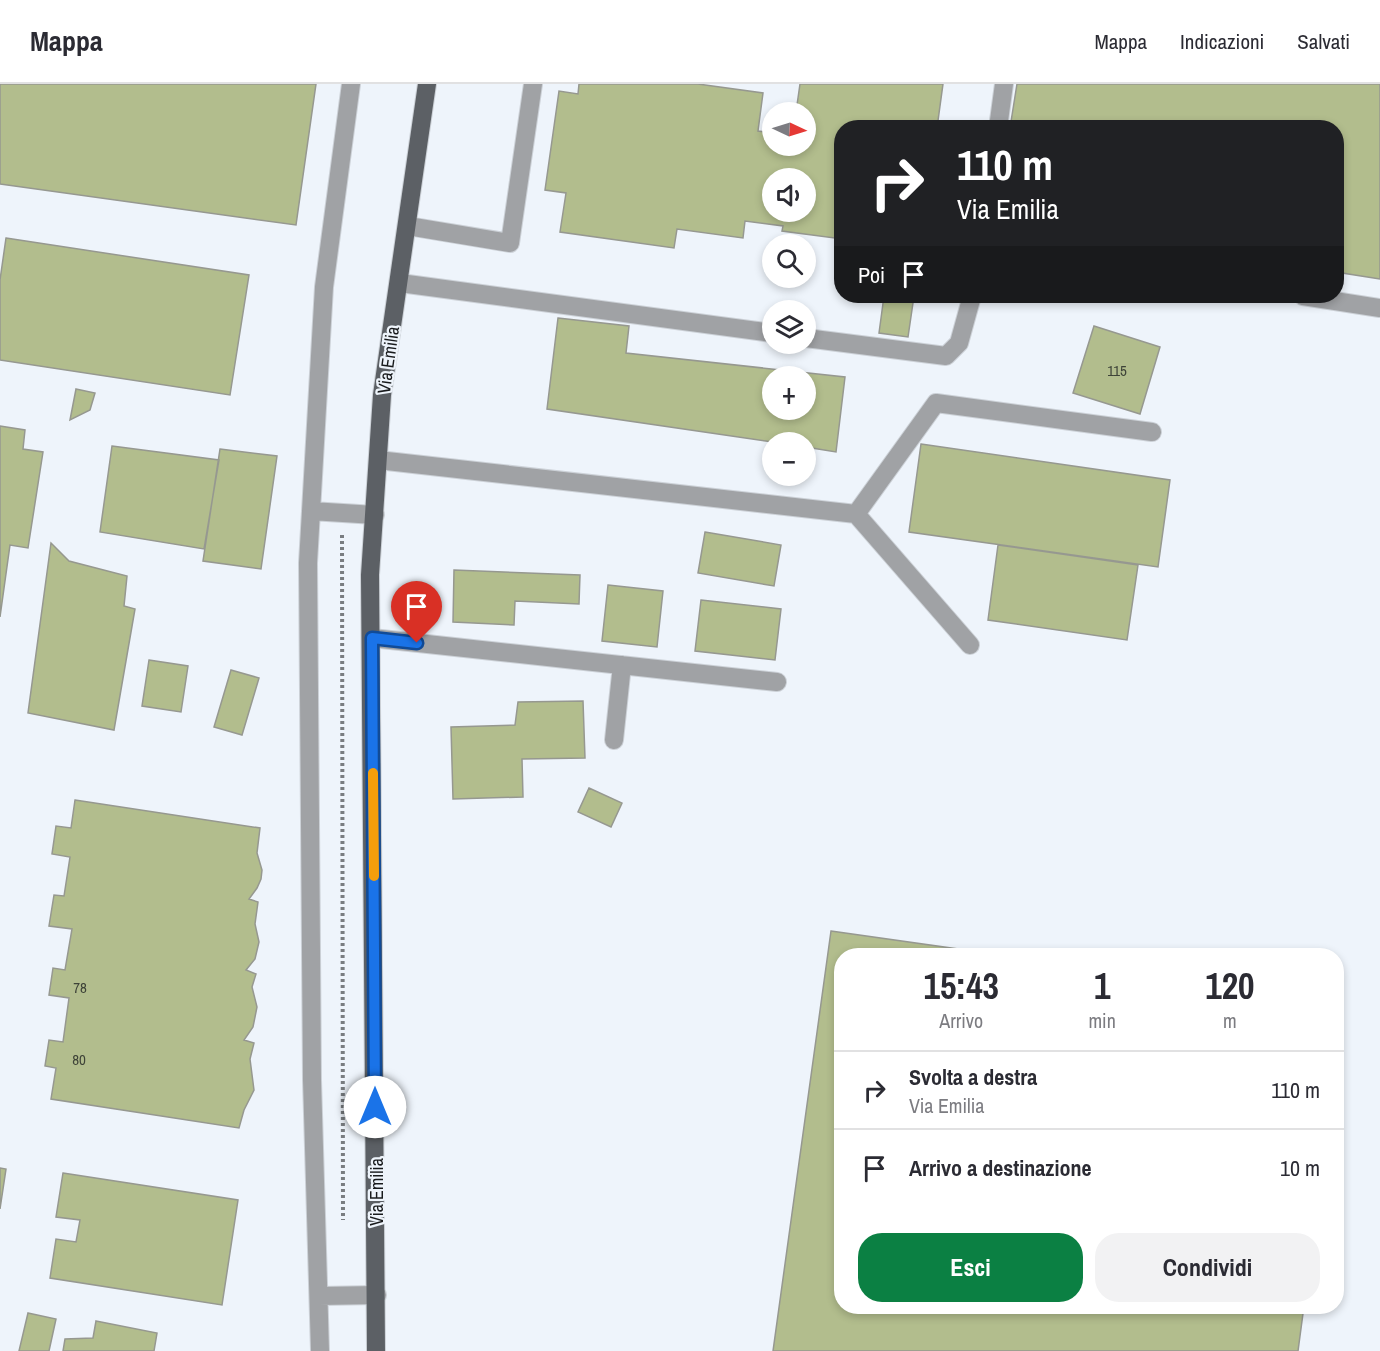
<!DOCTYPE html>
<html lang="it">
<head>
<meta charset="utf-8">
<style>
	body { margin:0; font-family:"Archivo Narrow",sans-serif; background:#f2f2f3; color:#2b2b33; height:100vh; display:flex; flex-direction:column; font-size:22px; white-space:nowrap }
	* { box-sizing:border-box; margin:0 }
	p { font-size:20px; color:#7c7c81 }
	.icon { flex:none; width:33px; height:33px; fill:none; stroke:currentColor; stroke-width:2; stroke-linecap:round; stroke-linejoin:round }
	.map { position:relative; flex:1; overflow:hidden }
	.sheet { position:absolute; left:834px; top:864px; width:510px; height:366px; display:flex; flex-direction:column; background:#fff; border-radius:24px; box-shadow:0 3px 9px #0003 }
	.sheet>* { flex:none }
	.hud { position:absolute; left:834px; top:36px; width:510px; height:183px; border-radius:24px; box-shadow:0 3px 9px #0003; background:#202124; color:#fff; overflow:hidden }
	.needle { width:39px; rotate:94deg }
	.buttons { position:absolute; left:762px; top:18px; display:grid; gap:12px }
	.buttons a { display:grid; place-items:center; width:54px; height:54px; border-radius:50%; background:#fff; box-shadow:0 3px 9px #0003; font-size:30px }
	.pin { position:absolute; display:grid; place-items:center; width:51px; height:51px; color:#fff; margin:-62px -26px; border-radius:50% 50% 50% 0; rotate:-45deg; box-shadow:0 0 6px #0007 }
	.pin .icon { rotate:45deg }
	.me { position:absolute; width:66px; margin:-33px; rotate:0deg; stroke-linejoin:round; filter:drop-shadow(0 0 4px #0008) }
	.turn { display:flex; align-items:center; gap:21px; height:126px; padding:0 24px; font-size:27px }
	.turn .icon { width:78px; height:78px; stroke-width:2.5 }
	.turn b { display:block; font-size:42px; line-height:51px }
	.then { display:flex; align-items:center; height:57px; padding:0 24px; background:#0003; gap:12px; font-size:22px }
	.eta { display:flex; justify-content:space-evenly; align-items:center; height:102px; text-align:center }
	.eta b { font-size:36px; font-weight:800; line-height:42px }
	.action { display:flex; gap:12px; margin-top:auto; padding:12px 24px }
	.action a { flex:1; height:69px; border-radius:24px; background:#0b8043; color:#fff; font-size:24px; font-weight:800; line-height:69px; text-align:center }
	.action a+a { background:#f2f2f3; color:#2b2b33 }
	ul { padding:0; list-style:none }
	li { display:flex; align-items:center; gap:18px; height:78px; padding:0 24px; border-top:2px solid #e1e1e2 }
	li div { flex:1 }
	li b { display:block; font-size:22px }
	li em { font-style:normal }
	header { display:flex; align-items:center; gap:36px; box-sizing:border-box; height:84px; padding:0 30px; background:#fff; border-bottom:2px solid #e1e1e2 }
	header strong { font-size:28px }
	nav { display:flex; gap:33px; margin-inline-start:auto; font-size:21px }
	.map>svg:first-child { display:block }
	.building { fill:#b2bd8d; stroke:#969890; stroke-width:1.5; fill-rule:evenodd }
	.lines { fill:none; stroke-linecap:round; stroke-linejoin:round }
	.minor-casing { stroke:#ccd1d7; stroke-width:20 }
	.major-casing { stroke:#ccd1d7; stroke-width:20 }
	.path { stroke:#797d81; stroke-width:4; stroke-dasharray:3 3; stroke-linecap:butt }
	.minor { stroke:#a0a2a5; stroke-width:18 }
	.major { stroke:#5c6065; stroke-width:18 }
	.route-casing { stroke:#114b97; stroke-width:15 }
	.route { stroke:#1a73e8; stroke-width:10 }
	.slow { stroke:#f59e0b; stroke-width:10 }
	.labels { text-anchor:middle; dominant-baseline:central; stroke-width:4.5; stroke-linejoin:round; paint-order:stroke }
	.number-label { font-size:15px; fill:#3e4338 }
	.street-label { font-size:18px; fill:#181a1c; stroke:#eef4fb }
</style>
</head>
<body>
<header>
<strong>Mappa</strong>
<nav><a>Mappa</a><a>Indicazioni</a><a>Salvati</a></nav>
</header>
<div class="map">
<svg width="1380" height="1267" viewBox="0 0 1380 1267">
	<rect width="100%" height="100%" fill="#eef4fb"/>
	<!-- building -->
	<path class="building" d="M0,0H316L296,141L0,100Z
		M579,0H698L763,9L758,47L772,49V62H806V28H796L800,0H943L937,44H842V155L782,147L783,142L745,137L743,154L677,145L674,164L560,148L566,109L545,106L559,7L578,10ZM772,94H806V128H772Z
		M1017,0H1380V195L1336,188V44H1010Z
		M6,154L249,191L230,311L0,276V196Z
		M884,212H914L908,253L879,249Z
		M558,234L629,242L626,269L845,293L836,368L806,363V358H773L547,325ZM772,292H806V326H772Z
		M1094,242L1160,263L1140,330L1073,309Z
		M76,305L95,309L90,326L70,336Z
		M0,342L25,346L23,365L43,368L28,464L10,461L0,533Z
		M921,360L1170,396L1158,483L909,448Z
		M112,362L219,376L204,465L100,448Z
		M220,365L277,372L261,485L203,477Z
		M705,448L781,461L774,502L698,489Z
		M51,459L69,477L127,492L124,522L135,525L114,646L28,629Z
		M998,461L1138,481L1127,556L988,536Z
		M454,486L580,491L579,520L515,517L514,541L453,538Z
		M608,501L663,507L657,563L602,557Z
		M701,516L781,525L775,576L695,567Z
		M149,576L188,582L181,628L142,622Z
		M231,586L259,594L242,651L214,643Z
		M583,617L585,674L522,675L523,713L453,715L451,643L515,641L518,618Z
		M589,704L622,719L611,743L578,728Z
		M75,716L260,744L257,769L262,786L261,795L257,804L249,815L258,818L255,840L259,858L255,875L246,886L256,890L252,903L257,923L253,943L244,956L254,959L250,975L254,1006L244,1026L239,1044L51,1015L56,984L45,982L49,956L63,958L69,914L49,911L53,884L65,886L72,845L49,842L54,811L64,812L70,773L52,770L56,742L71,744Z
		M831,847L965,866V872H842V1222H1304L1298,1267H773Z
		M0,1084L6,1085L0,1125Z
		M63,1089L238,1116L222,1221L50,1194L56,1155L76,1158L80,1136L56,1133Z
		M28,1229L56,1235L49,1267H19Z
		M96,1237L157,1249L154,1267H63L65,1255L93,1254Z"/>
	<g class="lines">
		<!-- minor casing -->
		<g class="minor-casing">
			<path id="minor" d="M998,44L1004,0
				M408,142L510,159L533,0
				M400,199L772,249
				M1303,212L1380,224
				M806,254L946,272L959,259L972,212
				M378,376L856,430L970,561
				M311,427L375,431
				M856,430L936,319L1152,348
				M372,554L777,598
				M614,656L622,581
				M319,1212L377,1211
				M320,1267L312,996L308,479L324,203L351,0"/>
		</g>
		<!-- major casing -->
		<g class="major-casing">
			<path id="major" d="M376,1267L370,491L382,311L427,0"/>
		</g>
		<!-- path -->
		<path class="path" d="M342,451L343,1136"/>
		<!-- minor -->
		<use href="#minor" class="minor"/>
		<!-- major -->
		<use href="#major" class="major"/>
	</g>
	<g class="lines">
		<!-- route casing -->
		<g class="route-casing">
			<path id="route" d="M375,1023L372,554L417,559"/>
		</g>
		<!-- route -->
		<use href="#route" class="route"/>
		<!-- slow -->
		<path class="slow" d="M373,689L374,792"/>
	</g>
	<g class="labels">
		<!-- number labels -->
		<g class="number-label">
			<text x="1117" y="286">115</text>
			<text x="80" y="903">78</text>
			<text x="79" y="975">80</text>
		</g>
		<!-- street labels -->
		<g class="street-label">
			<text transform="translate(388 276) rotate(-82)">Via Emilia</text>
			<text transform="translate(376 1108) rotate(-90)">Via Emilia</text>
		</g>
	</g>
</svg>
<div class="buttons">
<a><svg class="needle" viewBox="-14 -14 28 28"><path d="M0-13l5 13h-10z" fill="#e53935"/><path d="M0 13l5-13h-10z" fill="#7c7c81"/></svg></a>
<a><svg class="icon" aria-label="sound" viewBox="0 0 24 24"><path d="M4 9h4l5-4v14l-5-4H4zM17 9q2 3 0 6"/></svg></a>
<a><svg class="icon" aria-label="search" viewBox="0 0 24 24"><circle cx="10" cy="10" r="6"/><path d="M15 15l6 6"/></svg></a>
<a><svg class="icon" aria-label="layers" viewBox="0 0 24 24"><path d="M12 4l9 5-9 5-9-5zM3 14l9 5 9-5"/></svg></a>
<a>+</a>
<a>−</a>
</div>
<div class="pin" style="left:417px;top:559px;background:#d93025"><svg class="icon" aria-label="arrive" viewBox="0 0 24 24"><path d="M6 21V4h12l-3 4 3 4H6"/></svg></div>
<svg class="me" style="left:375px;top:1023px" viewBox="-20 -20 40 40"><circle r="19" fill="#fff"/><path d="M0-13L10 11 0 6-10 11z" fill="#1a73e8"/></svg>
<div class="hud">
<div class="turn"><svg class="icon" aria-label="right" viewBox="0 0 24 24"><path d="M7 20v-9h11M14 6l5 5-5 5"/></svg><div><b>110 m</b>Via Emilia</div></div>
<div class="then">Poi<svg class="icon" aria-label="arrive" viewBox="0 0 24 24"><path d="M6 21V4h12l-3 4 3 4H6"/></svg></div>
</div>
<section class="sheet">
<div class="eta">
<div><b>15:43</b><p>Arrivo</p></div>
<div><b>1</b><p>min</p></div>
<div><b>120</b><p>m</p></div>
</div>
<ul>
<li><svg class="icon" aria-label="right" viewBox="0 0 24 24"><path d="M7 20v-9h11M14 6l5 5-5 5"/></svg><div><b>Svolta a destra</b><p>Via Emilia</p></div><em>110 m</em></li>
<li><svg class="icon" aria-label="arrive" viewBox="0 0 24 24"><path d="M6 21V4h12l-3 4 3 4H6"/></svg><div><b>Arrivo a destinazione</b></div><em>10 m</em></li>
</ul>
<div class="action"><a>Esci</a><a>Condividi</a></div>
</section>
</div>
</body>
</html>
